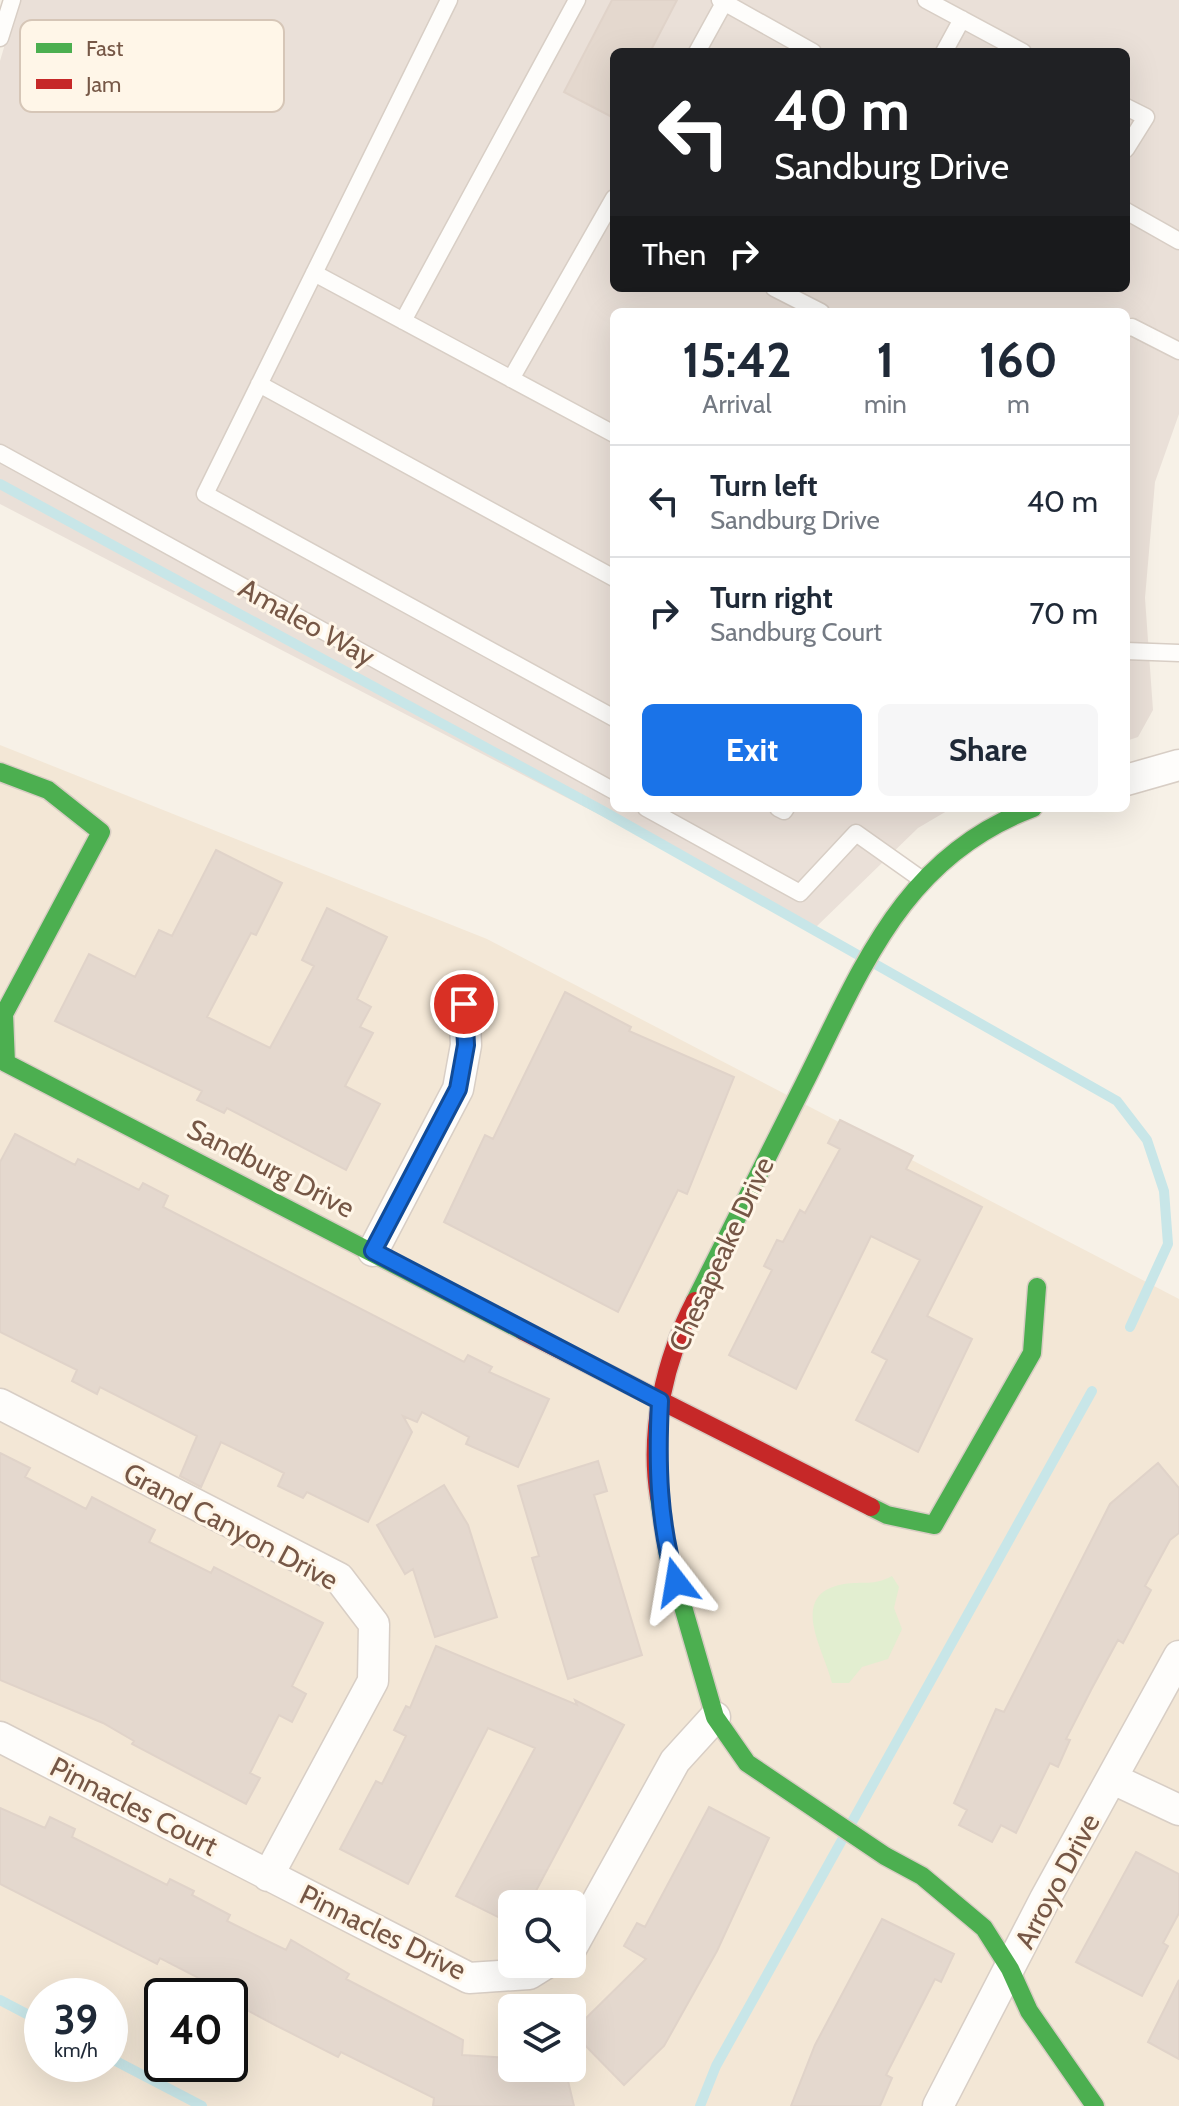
<!DOCTYPE html>
<html lang="en">
<head>
<meta charset="utf-8">
<style>
	body { margin:0; font-family:Cabin,sans-serif; background:#f6f6f7; color:#1f2937; height:100vh; display:flex; flex-direction:column; font-size:30px; white-space:nowrap }
	* { box-sizing:border-box; margin:0 }
	p { font-size:26px; color:#747a83 }
	.icon { flex:none; width:44px; height:44px; fill:none; stroke:currentColor; stroke-width:2; stroke-linecap:round; stroke-linejoin:round }
	.map { position:relative; flex:1; overflow:hidden }
	.sheet { position:absolute; left:610px; top:308px; width:520px; height:504px; display:flex; flex-direction:column; background:#fff; border-radius:12px; box-shadow:0 8px 32px #0002 }
	.sheet>* { flex:none }
	.hud { position:absolute; left:610px; top:48px; width:520px; height:244px; border-radius:12px; box-shadow:0 8px 32px #0002; background:#202124; color:#fff; overflow:hidden }
	.buttons { position:absolute; left:498px; top:1890px; display:grid; gap:16px }
	.buttons a { display:grid; place-items:center; width:88px; height:88px; border-radius:12px; background:#fff; box-shadow:0 8px 32px #0002; font-size:40px }
	.speed { position:absolute; left:24px; top:1978px; display:flex; gap:16px; font-size:40px; font-weight:700; text-align:center }
	.speed>* { display:grid; place-content:center; width:104px; height:104px; border-radius:50%; background:#fff; box-shadow:0 8px 32px #0002; line-height:1 }
	.speed small { font-size:20px; font-weight:400 }
	.speed .limit { border:4px solid #111; border-radius:12px; background:#fff; color:#111 }
	.pin { position:absolute; display:grid; place-items:center; width:68px; height:68px; color:#fff; margin:-34px; border:4px solid #fff; border-radius:50%; box-shadow:0 2px 8px #0007 }
	.me { position:absolute; width:88px; margin:-44px; rotate:346deg; stroke-linejoin:round; filter:drop-shadow(0 0 6px #0008) }
	.turn { display:flex; align-items:center; gap:28px; height:168px; padding:0 32px; font-size:36px }
	.turn .icon { width:104px; height:104px; stroke-width:2.5 }
	.turn b { display:block; font-size:56px; line-height:68px }
	.then { display:flex; align-items:center; height:76px; padding:0 32px; background:#0003; gap:16px; font-size:30px }
	.eta { display:flex; justify-content:space-evenly; align-items:center; height:136px; text-align:center }
	.eta b { font-size:48px; font-weight:700; line-height:56px }
	.cta { display:flex; gap:16px; margin-top:auto; padding:16px 32px }
	.cta a { flex:1; height:92px; border-radius:12px; background:#1a73e8; color:#fff; font-size:32px; font-weight:700; line-height:92px; text-align:center }
	.cta a+a { background:#f6f6f7; color:#1f2937 }
	ul { padding:0; list-style:none }
	li { display:flex; align-items:center; gap:24px; height:112px; padding:0 32px; border-top:2px solid #e0e1e3 }
	li div { flex:1 }
	li b { display:block; font-size:30px }
	li em { font-style:normal }
	.map>svg:first-child { display:block }
	.residential { fill:#f3e7d6; fill-rule:evenodd }
	.industrial { fill:#eae0d8; fill-rule:evenodd }
	.green { fill:#e2eed0 }
	.lines { fill:none; stroke-linecap:round; stroke-linejoin:round }
	.stream { stroke:#c8e6e8; stroke-width:10 }
	.building { fill:#e4d8ce; stroke:#e0d3c9; stroke-width:2 }
	.lane-casing { stroke:#d8cec5; stroke-width:19 }
	.street-casing { stroke:#d8cec5; stroke-width:33 }
	.fast-casing { stroke:#d8cdc3; stroke-width:21 }
	.jam-casing { stroke:#d8cdc3; stroke-width:21 }
	.lane { stroke:#fefdfb; stroke-width:16 }
	.street { stroke:#fefdfb; stroke-width:30 }
	.fast { stroke:#4caf50; stroke-width:18 }
	.jam { stroke:#c62828; stroke-width:18 }
	.route-casing { stroke:#114b97; stroke-width:20 }
	.route { stroke:#1a73e8; stroke-width:14 }
	.labels { text-anchor:middle; dominant-baseline:central; stroke-width:6; stroke-linejoin:round; paint-order:stroke }
	.street-label { font-size:28px; fill:#765746; stroke:#fff6e8 }
	.key { fill:#fff6e8; stroke:#d6c6b7; stroke-width:2 }
	.key-label { font-size:22px; fill:#765746 }
</style>
</head>
<body>
<div class="map">
<svg width="1179" height="2106" viewBox="0 0 1179 2106">
	<rect width="100%" height="100%" fill="#f7f1e7"/>
	<!-- residential -->
	<path class="residential" d="M0,745L487,939L1179,1299V2106H0ZM512,1904H572V1964H512ZM42,1996H110V2064H42ZM162,1996H230V2064H162ZM512,2008H572V2068H512Z"/>
	<!-- industrial -->
	<path class="industrial" d="M18,0H1179V414L1155,482L1145,598L1153,710L1138,737L1126,741V312H614V808H952L918,828L816,927L0,504V61ZM614,52H1126V288H614Z"/>
	<!-- green -->
	<path class="green" d="M892,1576L899,1587L894,1608L902,1629L888,1659L862,1667L849,1683H832C825,1651 786,1594 844,1584C863,1581 874,1586 892,1576Z"/>
	<g class="lines">
		<!-- stream -->
		<path class="stream" d="M0,484L603,811L858,955
			M875,964L1117,1101L1147,1140L1164,1191L1168,1244L1130,1327
			M852,1822L1092,1391
			M0,2000L42,2022
			M110,2058L202,2106
			M700,2106L716,2066L842,1840"/>
	</g>
	<!-- building -->
	<path class="building" d="M612,0H677L650,52H614V118L564,92Z
		M216,850L282,883L256,935L251,933L207,1017L270,1048L314,966L302,960L327,908L387,937L357,999L371,1007L360,1027L373,1033L345,1086L380,1104L346,1170L227,1108L224,1113L197,1100L202,1091L55,1021L89,954L135,977L159,930L172,936Z
		M565,992L631,1027L629,1031L734,1077L687,1194L678,1190L618,1312L444,1222L485,1135L493,1139Z
		M840,1120L913,1156L906,1169L982,1207L927,1316L972,1339L918,1452L856,1420L887,1360L872,1352L920,1260L871,1236L796,1389L729,1355L772,1270L764,1266L777,1240L783,1242L800,1210L805,1213L840,1149L828,1143Z
		M15,1134L75,1165L78,1159L139,1190L143,1183L168,1196L163,1207L464,1362L468,1355L492,1367L489,1372L549,1399L518,1467L466,1444L469,1437L422,1412L417,1422L403,1416L412,1432L368,1522L307,1492L303,1498L278,1486L284,1473L221,1442L201,1487L180,1476L197,1436L100,1387L97,1394L72,1381L77,1370L0,1332V1162Z
		M0,1453L30,1468L25,1477L86,1509L92,1497L155,1530L149,1542L211,1573L214,1567L323,1623L292,1686L306,1694L292,1722L279,1715L250,1773L260,1778L246,1804L132,1744L134,1741L103,1723L0,1680Z
		M598,1461L607,1491L594,1495L642,1655L568,1679L532,1558L539,1556L518,1486Z
		M1158,1463L1179,1488V1533L1170,1540L1145,1586L1151,1590L1123,1643L1118,1640L1091,1690L1066,1739L1070,1740L1058,1767L1050,1763L1016,1833L1001,1825L992,1842L959,1825L967,1810L954,1803L996,1709L1004,1712L1110,1504Z
		M444,1485L468,1525L497,1617L435,1637L413,1569L405,1574L377,1525Z
		M436,1646L577,1705L575,1700L624,1725L529,1904H512V1924L456,1896L535,1748L488,1728L408,1884L340,1849L376,1781L382,1784L406,1736L394,1730L406,1706L410,1708Z
		M709,1807L769,1838L717,1951L664,2046L624,2085L577,2037V2027L646,1959L624,1946L637,1923L645,1927Z
		M0,1808L45,1828L50,1817L75,1829L72,1837L167,1885L170,1879L194,1891L192,1895L230,1915L227,1921L286,1950L291,1940L349,1974L346,1979L463,2040L462,2055L512,2058V2068H565L574,2106H433L434,2098L341,2052L338,2057L277,2026L230,2001V1994L160,1958L157,1964L0,1884Z
		M1136,1852L1179,1874V1913L1163,1943L1168,1946L1142,1996L1076,1962Z
		M882,1919L954,1954L941,1982L935,1979L886,2075L892,2078L880,2106H791L815,2045Z
		M1179,1980V2059L1148,2042Z"/>
	<g class="lines">
		<!-- lane casing -->
		<g class="lane-casing">
			<path id="lane" d="M449,0L205,494L614,718
				M720,0L813,52
				M926,0L1023,52
				M0,38L12,0
				M697,52L724,3
				M944,52L962,19
				M1126,107L1146,117L1126,149
				M1126,211L1179,241
				M314,273L614,434
				M774,288L821,312
				M403,321L577,0
				M1126,328L1132,327L1179,351
				M511,379L614,198
				M259,384L614,578
				M0,453L614,791
				M1126,651L1179,653
				M646,808L800,893L856,833L921,879
				M778,808L784,811L786,808"/>
		</g>
		<!-- street casing -->
		<g class="street-casing">
			<path id="street" d="M1126,780L1179,765
				M373,1251L458,1089L466,1045L464,1004
				M0,1404L339,1578L374,1624L373,1681L268,1876
				M0,1737L469,1978L529,1974L545,1964
				M1113,1779L1179,1810
				M572,1947L675,1761L715,1717
				M938,2106L1045,1899L1179,1656"/>
		</g>
		<!-- fast casing -->
		<g class="fast-casing">
			<path id="fast" d="M0,772L48,790L101,832L4,1014L6,1063L523,1331
				M695,1301C731,1228 768,1156 804,1084C862,969 902,857 1033,808
				M659,1497L668,1555L715,1717L747,1763L885,1856L922,1876L984,1928L1010,1969L1029,2011L1095,2106
				M871,1507L887,1515L934,1525L1032,1353L1037,1287"/>
		</g>
		<!-- jam casing -->
		<g class="jam-casing">
			<path id="jam" d="M523,1331L871,1507
				M659,1497C648,1431 665,1359 695,1301"/>
		</g>
		<!-- lane -->
		<use href="#lane" class="lane"/>
		<!-- street -->
		<use href="#street" class="street"/>
		<!-- fast -->
		<use href="#fast" class="fast"/>
		<!-- jam -->
		<use href="#jam" class="jam"/>
	</g>
	<g class="lines">
		<!-- route casing -->
		<g class="route-casing">
			<path id="route" d="M464,1004L466,1045L458,1089L373,1251L660,1401C657,1463 658,1521 676,1582"/>
		</g>
		<!-- route -->
		<use href="#route" class="route"/>
	</g>
	<g class="labels">
		<!-- street labels -->
		<g class="street-label">
			<text transform="translate(307 622) rotate(29)">Amaleo Way</text>
			<text transform="translate(271 1168) rotate(27)">Sandburg Drive</text>
			<text transform="translate(721 1254) rotate(-65)">Chesapeake Drive</text>
			<text transform="translate(231 1526) rotate(28)">Grand Canyon Drive</text>
			<text transform="translate(134 1806) rotate(27)">Pinnacles Court</text>
			<text transform="translate(1057 1881) rotate(-62)">Arroyo Drive</text>
			<text transform="translate(383 1932) rotate(26)">Pinnacles Drive</text>
		</g>
	</g>
	<!-- legend -->
	<rect x="20" y="20" width="264" height="92" rx="12" class="key"/>
	<rect x="36" y="43" width="36" height="10" fill="#4caf50"/>
	<rect x="36" y="79" width="36" height="10" fill="#c62828"/>
	<g class="key-label">
		<text x="86" y="56">Fast</text>
		<text x="86" y="92">Jam</text>
	</g>
</svg>
<div class="buttons">
<a><svg class="icon" aria-label="search" viewBox="0 0 24 24"><circle cx="10" cy="10" r="6"/><path d="M15 15l6 6"/></svg></a>
<a><svg class="icon" aria-label="layers" viewBox="0 0 24 24"><path d="M12 4l9 5-9 5-9-5zM3 14l9 5 9-5"/></svg></a>
</div>
<div class="speed"><div>39<small>km/h</small></div><div class="limit">40</div></div>
<div class="pin" style="left:464px;top:1004px;background:#d93025"><svg class="icon" aria-label="arrive" viewBox="0 0 24 24"><path d="M6 21V4h12l-3 4 3 4H6"/></svg></div>
<svg class="me" style="left:676px;top:1582px" viewBox="-20 -20 40 40"><path d="M0-17L14 15 0 8-14 15z" fill="#1a73e8" stroke="#fff" stroke-width="4"/></svg>
<div class="hud">
<div class="turn"><svg class="icon" aria-label="left" viewBox="0 0 24 24"><path d="M17 20v-9H6M10 6l-5 5 5 5"/></svg><div><b>40 m</b>Sandburg Drive</div></div>
<div class="then">Then<svg class="icon" aria-label="right" viewBox="0 0 24 24"><path d="M7 20v-9h11M14 6l5 5-5 5"/></svg></div>
</div>
<section class="sheet">
<div class="eta">
<div><b>15:42</b><p>Arrival</p></div>
<div><b>1</b><p>min</p></div>
<div><b>160</b><p>m</p></div>
</div>
<ul>
<li><svg class="icon" aria-label="left" viewBox="0 0 24 24"><path d="M17 20v-9H6M10 6l-5 5 5 5"/></svg><div><b>Turn left</b><p>Sandburg Drive</p></div><em>40 m</em></li>
<li><svg class="icon" aria-label="right" viewBox="0 0 24 24"><path d="M7 20v-9h11M14 6l5 5-5 5"/></svg><div><b>Turn right</b><p>Sandburg Court</p></div><em>70 m</em></li>
</ul>
<div class="cta"><a>Exit</a><a>Share</a></div>
</section>
</div>
</body>
</html>
